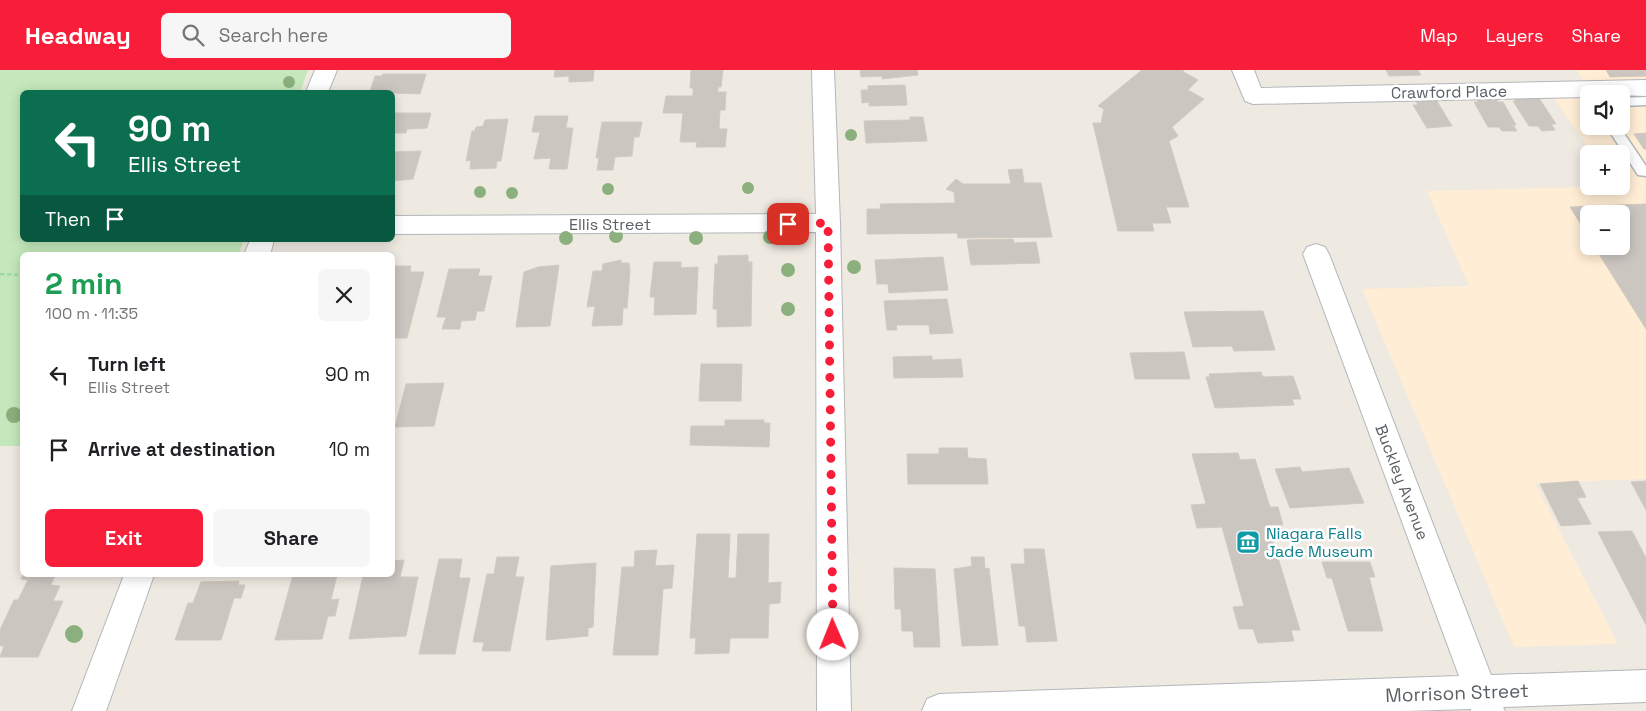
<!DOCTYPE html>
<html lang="en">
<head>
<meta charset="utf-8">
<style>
	body { margin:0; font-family:"Space Grotesk",sans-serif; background:#f6f6f6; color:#202124; height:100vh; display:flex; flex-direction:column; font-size:19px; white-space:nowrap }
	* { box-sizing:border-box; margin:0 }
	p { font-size:16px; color:#757577 }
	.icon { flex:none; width:28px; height:28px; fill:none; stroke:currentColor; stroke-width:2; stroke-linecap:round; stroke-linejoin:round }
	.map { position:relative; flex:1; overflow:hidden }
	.sheet { position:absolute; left:20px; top:182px; width:375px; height:325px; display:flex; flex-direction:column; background:#fff; border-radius:8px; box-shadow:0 2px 12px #0003 }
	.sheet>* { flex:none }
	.top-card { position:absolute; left:20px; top:20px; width:375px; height:152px; border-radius:8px; box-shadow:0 2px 12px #0003; background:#0b6e4f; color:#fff; overflow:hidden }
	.buttons { position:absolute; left:1580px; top:15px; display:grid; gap:10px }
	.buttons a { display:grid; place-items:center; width:50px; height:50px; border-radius:8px; background:#fff; box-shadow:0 2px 12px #0003; font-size:25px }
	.pin { position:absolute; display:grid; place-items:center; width:42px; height:42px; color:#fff; margin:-21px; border-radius:10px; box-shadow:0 2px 8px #0006 }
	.me { position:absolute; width:55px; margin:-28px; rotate:359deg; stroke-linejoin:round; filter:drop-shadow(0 0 4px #0008) }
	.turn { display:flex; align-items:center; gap:18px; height:105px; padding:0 25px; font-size:22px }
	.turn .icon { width:65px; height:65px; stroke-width:2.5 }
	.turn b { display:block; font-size:35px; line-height:42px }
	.then { display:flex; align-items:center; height:48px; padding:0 25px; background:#0003; gap:10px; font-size:19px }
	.round { display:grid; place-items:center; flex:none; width:52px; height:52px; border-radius:8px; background:#f6f6f6 }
	.head { display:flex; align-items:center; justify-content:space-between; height:85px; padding:0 25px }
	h1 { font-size:30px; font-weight:700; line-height:38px; color:#1e9e55 }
	.button { display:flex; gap:10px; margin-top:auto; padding:10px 25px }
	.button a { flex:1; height:58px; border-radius:8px; background:#f81e39; color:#fff; font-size:20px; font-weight:700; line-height:58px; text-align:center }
	.button a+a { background:#f6f6f6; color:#202124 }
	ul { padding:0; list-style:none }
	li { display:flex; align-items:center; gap:15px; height:75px; padding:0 25px }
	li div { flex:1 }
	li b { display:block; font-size:19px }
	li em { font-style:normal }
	header { display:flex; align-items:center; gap:30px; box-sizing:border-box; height:70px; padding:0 25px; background:#f81e39; color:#fff }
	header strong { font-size:24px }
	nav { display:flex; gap:28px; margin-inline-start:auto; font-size:18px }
	.search { width:350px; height:45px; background:#f6f6f6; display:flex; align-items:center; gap:12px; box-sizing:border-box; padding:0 18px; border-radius:8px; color:#757577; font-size:19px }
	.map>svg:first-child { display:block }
	.commercial { fill:#ffedd5; fill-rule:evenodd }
	.green { fill:#c4e8bb }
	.building { fill:#cbc6c0; stroke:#d3c9bf }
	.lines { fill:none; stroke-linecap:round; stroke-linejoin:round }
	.service-casing { stroke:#b2b7ba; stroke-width:3 }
	.minor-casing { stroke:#b2b7ba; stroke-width:2 }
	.path { stroke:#9ddba1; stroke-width:2.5; stroke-dasharray:4.5 2.5; stroke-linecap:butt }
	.service { fill:#fff; fill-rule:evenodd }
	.minor { fill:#fff; fill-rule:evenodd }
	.tree { fill:#8bb07d }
	.route { stroke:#f81e39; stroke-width:9; stroke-dasharray:0 16.2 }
	.labels { text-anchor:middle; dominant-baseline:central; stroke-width:5; stroke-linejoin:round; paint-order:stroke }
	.street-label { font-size:16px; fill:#5a6064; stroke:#fff }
	.culture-label { font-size:16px; fill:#0d838f; stroke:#fff; text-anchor:start }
	.near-street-label { font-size:19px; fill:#5a6064; stroke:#fff }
</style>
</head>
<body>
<header>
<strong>Headway</strong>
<div class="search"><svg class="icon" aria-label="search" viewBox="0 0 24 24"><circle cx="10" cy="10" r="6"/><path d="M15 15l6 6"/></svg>Search here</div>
<nav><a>Map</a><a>Layers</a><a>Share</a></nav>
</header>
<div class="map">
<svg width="1646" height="641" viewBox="0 0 1646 641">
	<rect width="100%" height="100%" fill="#eee9e1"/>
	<!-- commercial -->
	<path class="commercial" d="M1577,0H1646V409L1535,413L1618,574L1514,577L1362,219L1469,216L1427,121L1621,116V84H1593L1543,13L1583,10ZM1589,24H1621V56H1589ZM1589,144H1621V176H1589Z"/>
	<!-- green -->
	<path class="green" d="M0,0H308L300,22H22V170H244L238,185H22V376H0Z"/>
	<!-- building -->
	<path class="building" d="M555,0H594L593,11L569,12V6L554,7Z
		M691,0H723L721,17H718V22H726L725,40H720L719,59H727L725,77H696L697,72H680L683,43H663L666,26H693V18H690Z
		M860,0H917L918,5L882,9V6L861,7Z
		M1142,0H1184L1182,1L1198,10L1188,20L1204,29L1172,57L1178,66L1169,71L1189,137H1166L1171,153H1152L1154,161H1118L1093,53H1101L1104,39L1098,36Z
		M1386,0H1418L1421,5L1389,6Z
		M1606,0H1646V6L1610,7Z
		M383,4H426L420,24L370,22L375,6H382Z
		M905,15L907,35L869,36V32L862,33L861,20H868V16Z
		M1537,25L1556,54H1551L1555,60L1542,61L1538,56H1529L1513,31H1516L1513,26Z
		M1495,27L1498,32H1503L1516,55H1513L1517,61H1502L1499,57H1488L1474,32H1478L1476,28Z
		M1435,28L1452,56L1427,58L1413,35H1418L1415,29Z
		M392,43H431L427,58L407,59L406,63H392Z
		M535,46H568L566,58H573L567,99H549L551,88L534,89L540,62H532Z
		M910,47H923L927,71L866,73L864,51L910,50Z
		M508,49L501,91H497L496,98L470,99L471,90L466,91L472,61H475L476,57L483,56L485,50Z
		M602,52H642L639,67H634L632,86L615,87L613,100H597L599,88H596Z
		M1646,63V79H1644L1634,64Z
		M421,81L413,109L392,111V82Z
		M1022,99L1024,113H1041L1052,167L958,168L957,163L867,164V139H881L880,134L955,133L954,122L946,119L956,109L963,114H1011L1008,100Z
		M1646,134V259L1594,176H1621V144H1589V167L1570,137Z
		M1013,169L1014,173L1036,172L1040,193L971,195L967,170Z
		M748,185V192H752L751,256L717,257V239H713L715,194H718V186Z
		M943,187L948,220L889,223L888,214H877L875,190Z
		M621,190V193H629L630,201L627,238H623L622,255L592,256L595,236L587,237L593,201H602L603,194Z
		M654,192H681V198L698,197L696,244L654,245L655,227H650Z
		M559,195L550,256L516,257L524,202L538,197Z
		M392,196H411L410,202H424L407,268H392Z
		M449,199H480L478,206H492L484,241H477L475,250L461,251L460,259H442L446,247H437Z
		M947,229L953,263L930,264L929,255H896L897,260H887L884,231Z
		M1263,241L1275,280L1234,281L1232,276L1193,277L1184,242Z
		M1184,282L1190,309H1135L1130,283Z
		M932,286V290L961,289L963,307L894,308L893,287Z
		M701,294H742L741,331H699Z
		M1261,302L1263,307L1293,306L1301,329H1292L1294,335L1215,338L1206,307H1210L1209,304Z
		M444,313L434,356L395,357L406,314Z
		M725,350H764V353H770L769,377L690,375L691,356H725Z
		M939,378H967L968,388L986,389L988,414H908L907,384H939Z
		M1238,383L1240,390L1255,389L1270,437H1278L1283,455H1268L1300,560H1291L1294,571L1258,573L1253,559H1239L1233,537L1244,536L1222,457L1197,458L1191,435L1206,434L1192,384Z
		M1300,397L1302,402L1349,398L1364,433L1290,438L1275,399Z
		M1578,411L1586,427L1577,428L1591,454L1561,456L1540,414Z
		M1646,411V440L1631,412Z
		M1632,461L1646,488V555L1598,462Z
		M697,464H730L728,508H736L738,464H769L768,513L781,512L780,533L769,534L768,568H730L729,583L695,584L696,568H690Z
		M1024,479H1044L1057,571L1027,572L1025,556H1019L1011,494H1025Z
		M657,480L655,496L674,495L672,518L663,519L658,585H613L622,497H634L635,481Z
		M497,487H519L515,507H524L510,581H482L484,572H473L487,504H494Z
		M971,487H984L985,499L989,498L998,575L962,576L954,499L972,496Z
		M439,489H462L459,508H470L455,584H419Z
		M404,490L400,507H418L406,566L349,569L363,506L392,505V491Z
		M1322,492H1370L1375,507H1369L1383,561H1348L1332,508H1327Z
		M596,493L593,557L588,558V566L546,570L551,496Z
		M894,498L935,499L940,577H914L913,561H902L901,539H895Z
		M23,505H55L51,515L60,516L53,531H63L38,587H0L4,576H0V560L14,530H18L28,510L21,509Z
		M293,505H337L331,530L339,529L335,546H328L322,569L275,570Z
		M239,511L238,515H245L241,528H234L221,570H175L188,533H193L201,512Z"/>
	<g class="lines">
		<!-- service casing -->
		<g class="service-casing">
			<path id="service" d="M1646,27V35L1621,36V28Z
				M1606,56H1619L1646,96V106L1638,105Z"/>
		</g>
		<!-- minor casing -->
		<g class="minor-casing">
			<path id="minor" d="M315,0H337L328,22H306Z
				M812,0H834L840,153L851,641H817L816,162L392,164V146L816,144Z
				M1232,0H1254L1261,18L1646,10V26L1589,24V27L1253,34L1245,31Z
				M250,170H274L270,185H244Z
				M1316,174L1325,177L1329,184L1491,605L1646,600V632L1503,637L1505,641H1471V639L1405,641H922L927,629L939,624L1459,606L1303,184L1307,177Z
				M124,505H154L106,641H72Z"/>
		</g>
		<!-- path -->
		<path class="path" d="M0,204L22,205"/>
		<!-- service -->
		<use href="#service" class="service"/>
		<!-- minor -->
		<use href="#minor" class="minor"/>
	</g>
	<!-- trees -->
	<g class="tree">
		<circle cx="289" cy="12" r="6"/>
		<circle cx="851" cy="65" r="6"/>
		<circle cx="748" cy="118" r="6"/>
		<circle cx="608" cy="119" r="6"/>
		<circle cx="480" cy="122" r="6"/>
		<circle cx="512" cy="123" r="6"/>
		<circle cx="616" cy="166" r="7"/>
		<circle cx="770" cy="167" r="7"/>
		<circle cx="566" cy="168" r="7"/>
		<circle cx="696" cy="168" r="7"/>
		<circle cx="854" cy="197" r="7"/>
		<circle cx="788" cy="200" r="7"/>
		<circle cx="788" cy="239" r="7"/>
		<circle cx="14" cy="345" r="8"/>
		<circle cx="74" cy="564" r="9"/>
	</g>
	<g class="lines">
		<!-- route -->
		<path class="route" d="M788,154L828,153L833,565"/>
	</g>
	<!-- icons -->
	<defs>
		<g id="museum-square" transform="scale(1.25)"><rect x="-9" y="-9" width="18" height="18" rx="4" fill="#0f9aa8" stroke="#fff"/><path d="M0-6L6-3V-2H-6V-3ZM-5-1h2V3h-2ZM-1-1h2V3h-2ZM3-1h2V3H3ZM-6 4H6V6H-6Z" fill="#fff"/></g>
	</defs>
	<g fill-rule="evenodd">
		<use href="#museum-square" x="1248" y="472"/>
	</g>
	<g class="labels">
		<!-- street labels -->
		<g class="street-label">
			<text transform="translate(1449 22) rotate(-1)">Crawford Place</text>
			<text x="610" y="154">Ellis Street</text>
			<text transform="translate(1402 412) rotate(69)">Buckley Avenue</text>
		</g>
		<!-- culture labels -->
		<g class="culture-label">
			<text x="1266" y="463">Niagara Falls<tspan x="1266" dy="18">Jade Museum</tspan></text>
		</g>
		<!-- near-street labels -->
		<g class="near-street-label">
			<text transform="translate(1457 623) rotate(-2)">Morrison Street</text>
		</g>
	</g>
</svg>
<div class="buttons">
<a><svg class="icon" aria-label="sound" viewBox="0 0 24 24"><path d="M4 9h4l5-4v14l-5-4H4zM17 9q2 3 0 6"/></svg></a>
<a>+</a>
<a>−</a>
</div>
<div class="pin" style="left:788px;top:154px;background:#d93025"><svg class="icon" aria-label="arrive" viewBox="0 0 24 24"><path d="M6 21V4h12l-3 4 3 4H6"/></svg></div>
<svg class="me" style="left:833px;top:565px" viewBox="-20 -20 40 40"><circle r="19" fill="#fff"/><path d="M0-13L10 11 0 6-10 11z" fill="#f81e39"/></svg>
<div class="top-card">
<div class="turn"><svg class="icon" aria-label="left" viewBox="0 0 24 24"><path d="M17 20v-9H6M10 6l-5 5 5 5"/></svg><div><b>90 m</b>Ellis Street</div></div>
<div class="then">Then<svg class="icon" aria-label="arrive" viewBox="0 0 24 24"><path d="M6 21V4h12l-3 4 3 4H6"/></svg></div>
</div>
<section class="sheet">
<div class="head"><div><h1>2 min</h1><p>100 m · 11:35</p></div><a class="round"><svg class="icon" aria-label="close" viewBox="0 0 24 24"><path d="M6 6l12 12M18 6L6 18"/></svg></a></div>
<ul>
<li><svg class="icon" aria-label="left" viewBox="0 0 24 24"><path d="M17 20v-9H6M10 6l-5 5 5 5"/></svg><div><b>Turn left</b><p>Ellis Street</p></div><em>90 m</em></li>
<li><svg class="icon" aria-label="arrive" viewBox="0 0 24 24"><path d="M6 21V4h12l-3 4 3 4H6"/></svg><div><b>Arrive at destination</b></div><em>10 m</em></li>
</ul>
<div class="button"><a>Exit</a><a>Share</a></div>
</section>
</div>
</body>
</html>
